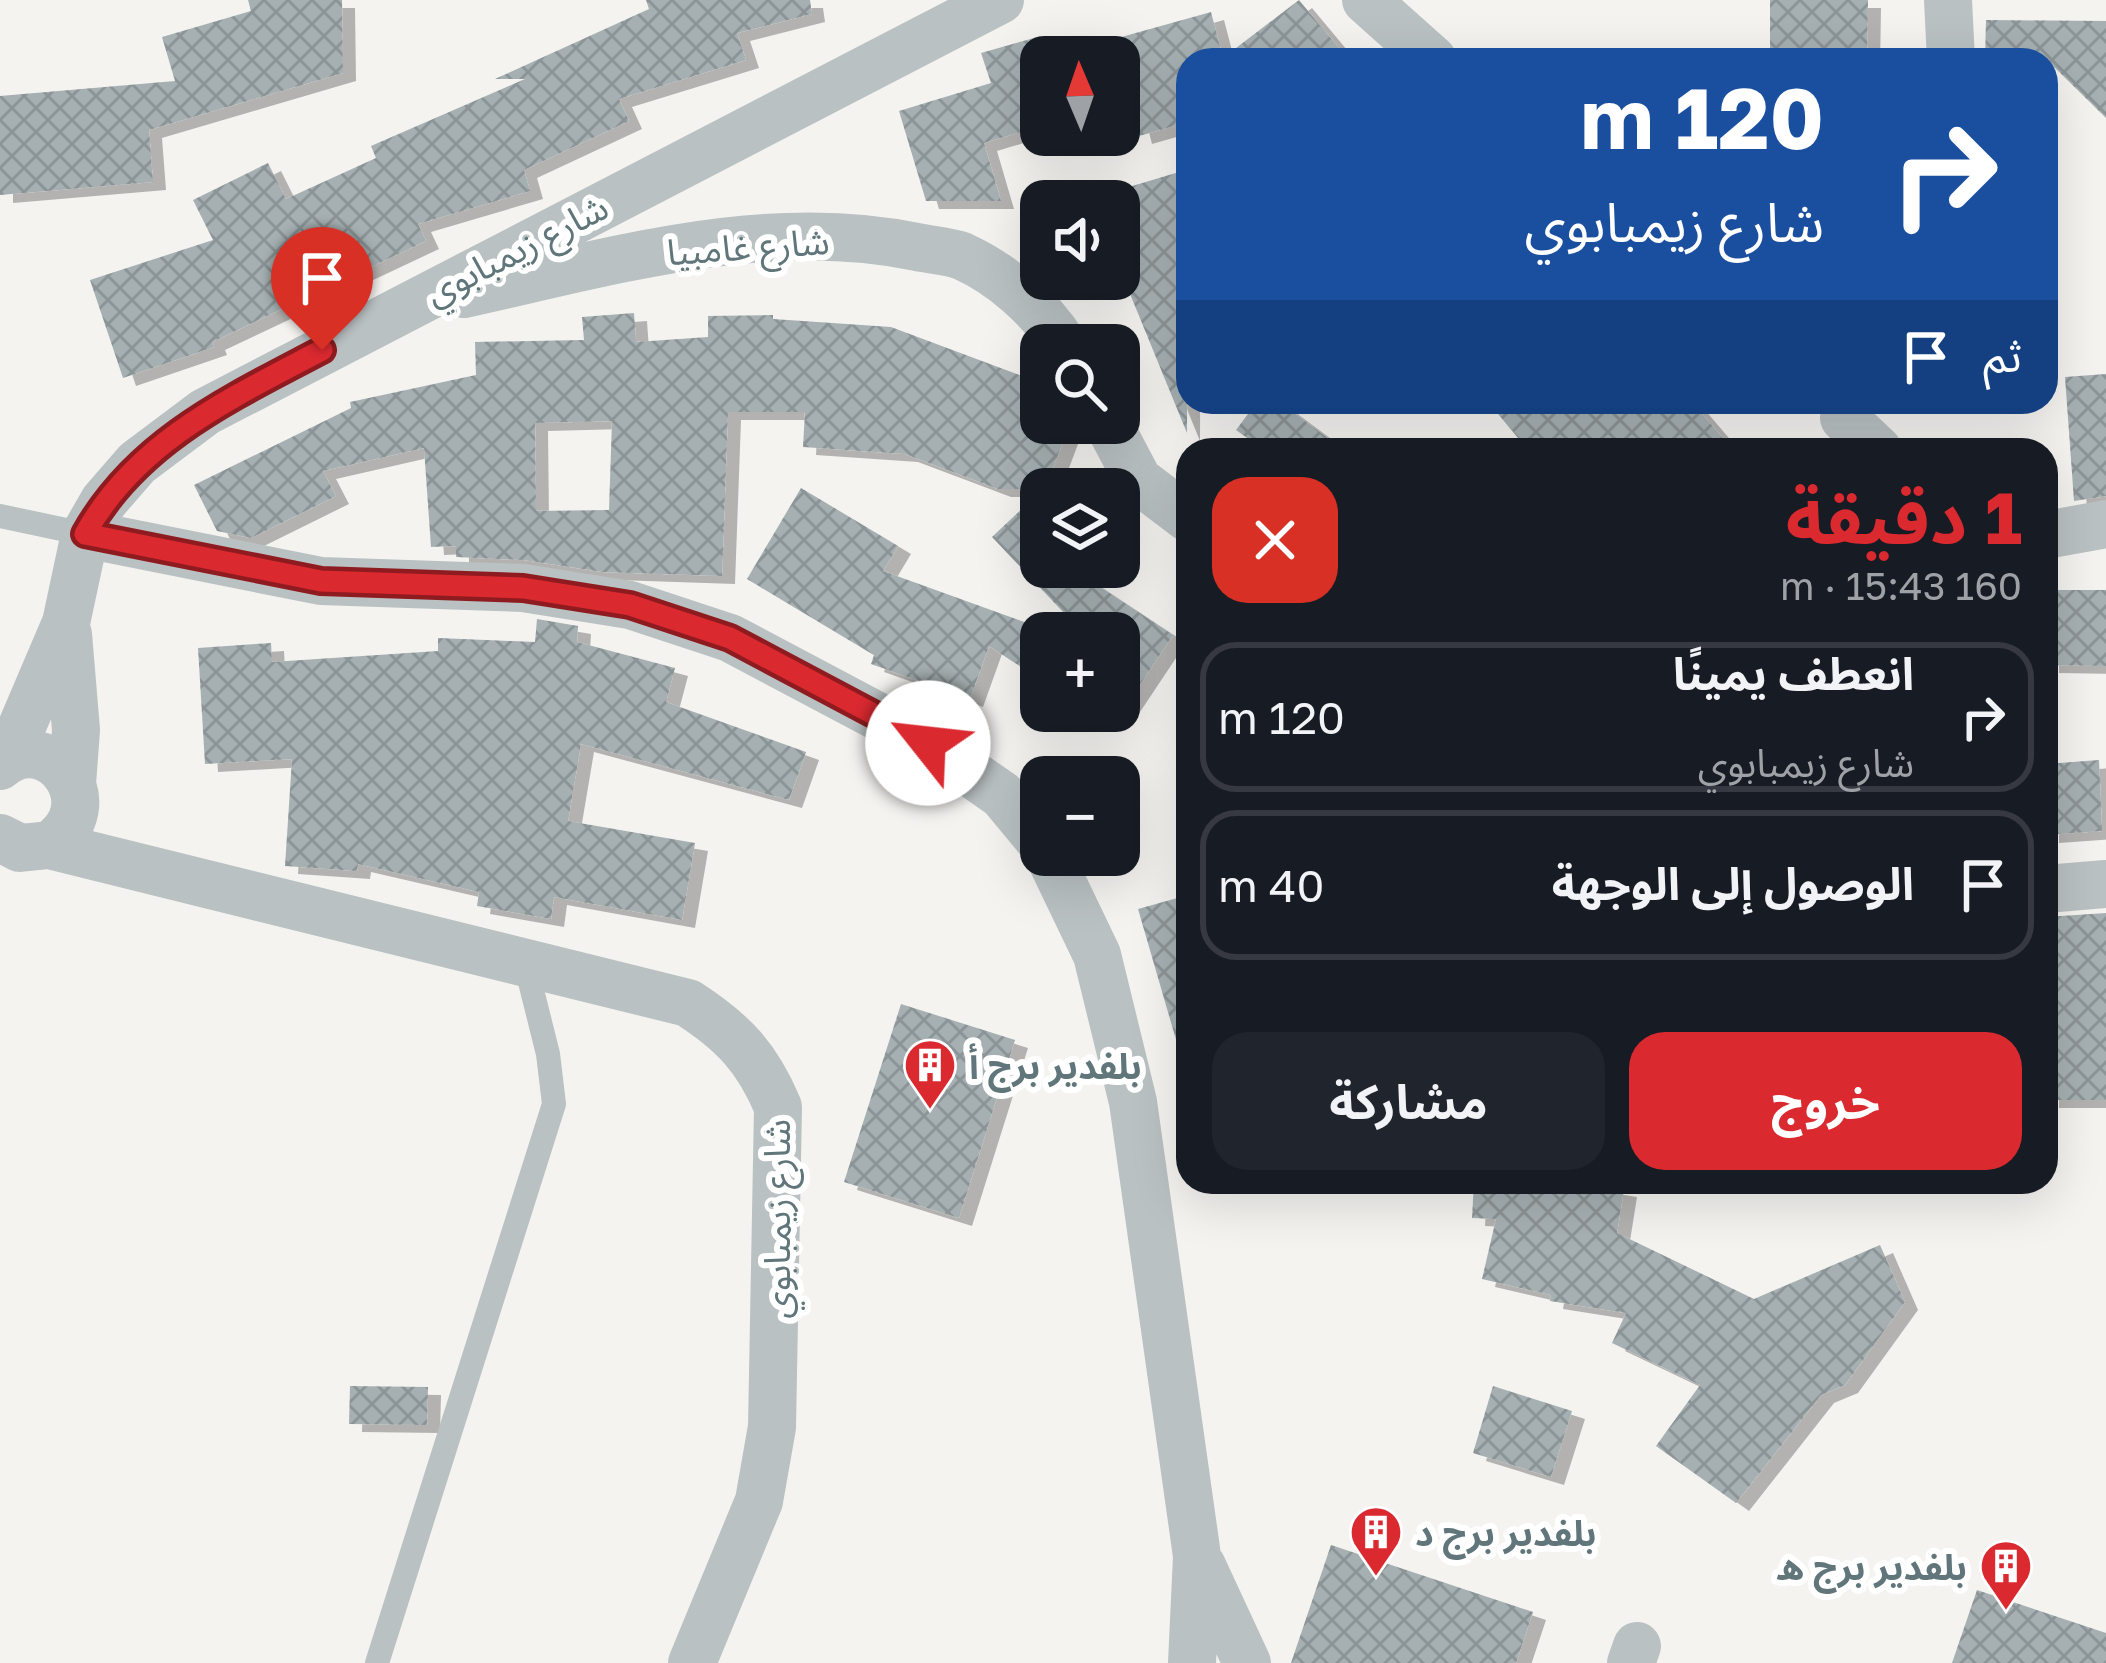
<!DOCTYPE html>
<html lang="ar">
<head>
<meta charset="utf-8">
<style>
	body { margin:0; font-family:"Golos Text","Noto Sans Arabic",sans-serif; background:#20242c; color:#f1f3f6; direction:rtl; height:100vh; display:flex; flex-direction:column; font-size:45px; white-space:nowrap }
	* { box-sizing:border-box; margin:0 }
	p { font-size:39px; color:#9ea1a6 }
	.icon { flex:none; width:66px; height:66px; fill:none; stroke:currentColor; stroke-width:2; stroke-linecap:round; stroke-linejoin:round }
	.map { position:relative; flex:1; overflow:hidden; direction:ltr }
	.panel { position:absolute; left:1176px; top:438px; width:882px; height:756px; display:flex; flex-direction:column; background:#171b24; border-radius:36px; box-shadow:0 12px 48px #0002; direction:rtl }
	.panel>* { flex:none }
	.top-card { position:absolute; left:1176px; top:48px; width:882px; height:366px; border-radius:36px; box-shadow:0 12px 48px #0002; direction:rtl; background:#1a4fa0; color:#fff; overflow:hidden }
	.needle { width:78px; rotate:358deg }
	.fabs { position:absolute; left:1020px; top:36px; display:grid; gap:24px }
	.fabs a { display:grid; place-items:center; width:120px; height:120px; border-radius:24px; background:#171b24; box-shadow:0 12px 48px #0002; font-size:60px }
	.pin { position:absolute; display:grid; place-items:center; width:102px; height:102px; color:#fff; margin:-123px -51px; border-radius:50% 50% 50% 0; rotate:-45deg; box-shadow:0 0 12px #0007 }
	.pin .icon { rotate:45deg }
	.me { position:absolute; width:132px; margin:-66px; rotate:299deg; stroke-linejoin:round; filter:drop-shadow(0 0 9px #0008) }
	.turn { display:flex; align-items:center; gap:42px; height:252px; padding:0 36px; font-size:54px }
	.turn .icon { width:156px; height:156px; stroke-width:2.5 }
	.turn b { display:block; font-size:84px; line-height:102px }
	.then { display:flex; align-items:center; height:114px; padding:0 36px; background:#0003; gap:24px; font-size:45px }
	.round { display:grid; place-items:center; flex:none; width:126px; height:126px; border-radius:36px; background:#20242c }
	.overview { display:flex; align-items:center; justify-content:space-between; height:204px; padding:0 36px }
	h1 { font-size:72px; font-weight:700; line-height:90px; color:#db2930 }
	.cta { display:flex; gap:24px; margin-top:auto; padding:24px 36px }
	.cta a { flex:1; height:138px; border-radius:36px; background:#db2930; color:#fff; font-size:48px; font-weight:700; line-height:138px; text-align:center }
	.cta a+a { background:#20242c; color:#f1f3f6 }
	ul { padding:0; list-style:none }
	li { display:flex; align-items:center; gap:36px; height:150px; margin:0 24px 18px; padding:0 12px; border:6px solid #363941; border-radius:36px }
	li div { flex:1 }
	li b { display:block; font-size:45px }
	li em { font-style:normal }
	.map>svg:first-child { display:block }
	.building { fill:url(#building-cross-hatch); fill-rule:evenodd; filter:url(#shadow) }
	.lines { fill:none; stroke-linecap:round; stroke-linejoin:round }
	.lane { stroke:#bac1c2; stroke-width:24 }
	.street { stroke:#bac1c2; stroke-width:48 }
	.route-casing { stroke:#8e1b1f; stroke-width:30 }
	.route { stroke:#db2930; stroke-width:21 }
	.labels { text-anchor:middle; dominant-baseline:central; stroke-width:12; stroke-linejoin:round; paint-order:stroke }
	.street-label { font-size:36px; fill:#60767a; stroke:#fff }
	.poi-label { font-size:36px; font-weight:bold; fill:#60767a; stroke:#fff; text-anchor:start }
</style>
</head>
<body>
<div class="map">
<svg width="2106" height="1663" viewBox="0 0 2106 1663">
	<defs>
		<pattern id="building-cross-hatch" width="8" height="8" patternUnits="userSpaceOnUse" patternTransform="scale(3)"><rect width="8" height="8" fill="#a6b0b2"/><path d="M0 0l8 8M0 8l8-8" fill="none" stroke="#8b9496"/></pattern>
		<filter id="shadow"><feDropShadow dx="13" dy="8" stdDeviation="0" flood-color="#0004"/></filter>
	</defs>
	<rect width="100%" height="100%" fill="#f4f3f0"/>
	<!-- building -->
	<path class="building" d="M248,0H342L343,73L149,130L153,182L0,195V96L175,81L162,37L251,11Z
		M646,0H810L812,14L737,33L746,60L619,99L629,121L524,170L530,191L418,224L426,241L212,342L214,347L123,378L90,280L213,240L193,200L268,163L286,199L376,158L371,146L525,79H495L649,9Z
		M1299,0L1349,60H1188V122L1139,136L1119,57H1083L1082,48L1211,12L1223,58Z
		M1770,0H1868L1867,60H1770Z
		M1986,20L2106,21V118L2047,60H1985Z
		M1041,36V126L984,143L1001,201H926L899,111L991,83L981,53Z
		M1179,172L1188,202L1187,433L1119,267V190Z
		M634,313L636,342L708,337V316L773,315V319L891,327L1041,383V423H1070L1045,489H998L905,454L803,447L805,412H728L722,576L603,572L524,560L456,557V546L431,547L424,448L323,471L336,496L251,538L217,531L194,485L351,408L350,402L476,375L475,342L584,340L582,317ZM612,421L609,510L536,511L535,423Z
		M2106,374V496L2074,501L2065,377Z
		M1257,402H1279L1344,450H1264L1236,430Z
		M1488,402H1692L1733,450H1528Z
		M801,488L898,546L883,571L1041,628V680L989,646L970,699L871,664L874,655L747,579Z
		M1041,491V567H1070L1173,635L1119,716V633H1083L992,537Z
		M2046,590H2106V666L2046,665Z
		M537,619L578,626L577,642L675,668L666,702L806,752L789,800L581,744L568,821L695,843L682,920L554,897L551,919L477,906L479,892L358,864L357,871L285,866L292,759L205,764L198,648L271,643L272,662L438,651V638L535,642Z
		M2099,760L2102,831L2046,835V764Z
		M1188,895V1042L1177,1043L1138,909Z
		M2106,913V1100H2046V917Z
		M901,1004L1015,1040L959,1218L844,1182Z
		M1474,1182H1579L1624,1189L1617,1233L1754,1299L1880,1245L1905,1302L1845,1385L1821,1395L1736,1503L1656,1446L1700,1385L1612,1343L1626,1313L1550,1301L1551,1295L1482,1279L1496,1219L1472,1218Z
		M350,1386L428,1387L427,1425L349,1424Z
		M1493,1386L1572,1411L1551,1477L1473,1453Z
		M1331,1545L1533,1612L1516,1663H1291Z
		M1977,1590L2106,1633V1663H1952Z"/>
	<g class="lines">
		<!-- lane -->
		<path class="lane" d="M0,516L85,534
			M377,1663L554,1104L548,1054L526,966"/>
		<!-- street -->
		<path class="street" d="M1366,0L1433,60
			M1948,0L1951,60
			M464,294C610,262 767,215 917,247C931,250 949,251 962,256C1004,275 1040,308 1064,345
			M1844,418L1878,450
			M1108,423L1138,480L1188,518
			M85,534L321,581L523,588L630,605L730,638L928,743L1002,795L1041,842
			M2046,535L2106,524
			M68,634L76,730L72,784
			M8,759L66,623L85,534L104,501L137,463L205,412L1000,0
			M0,766C48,724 112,805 49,845L20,848L0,838
			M49,845L688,1003C733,1032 757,1057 778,1107L772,1427L759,1501L692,1663
			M1049,855L1097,955L1133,1102L1197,1556L1192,1663
			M2046,889L2106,884
			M1202,1566L1247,1663
			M1631,1663L1637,1646"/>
	</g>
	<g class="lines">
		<!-- route casing -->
		<g class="route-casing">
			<path id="route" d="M322,350C231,398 137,441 85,534L321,581L523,588L630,605L730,638L928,743"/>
		</g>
		<!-- route -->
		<use href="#route" class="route"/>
	</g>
	<!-- icons -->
	<defs>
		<g id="building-pin" transform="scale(2.7)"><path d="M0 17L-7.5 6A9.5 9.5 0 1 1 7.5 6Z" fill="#db2930" stroke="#fff"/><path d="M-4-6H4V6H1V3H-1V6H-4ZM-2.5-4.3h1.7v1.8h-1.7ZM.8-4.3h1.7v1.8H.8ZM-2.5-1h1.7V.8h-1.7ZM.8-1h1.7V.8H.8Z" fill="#fff"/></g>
	</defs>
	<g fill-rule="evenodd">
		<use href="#building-pin" x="930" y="1065"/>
		<use href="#building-pin" x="1376" y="1532"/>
		<use href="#building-pin" x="2006" y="1566"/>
	</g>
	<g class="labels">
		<!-- street labels -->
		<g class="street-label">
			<text transform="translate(748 246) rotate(-4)">شارع غامبيا</text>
			<text transform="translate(516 249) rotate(-27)">شارع زيمبابوي</text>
			<text transform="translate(776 1219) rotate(-90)">شارع زيمبابوي</text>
		</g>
		<!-- poi labels -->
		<g class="poi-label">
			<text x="969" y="1065">بلفدير برج أ</text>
			<text x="1415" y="1532">بلفدير برج د</text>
			<text x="1967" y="1566" text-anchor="end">بلفدير برج ه</text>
		</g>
	</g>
</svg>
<div class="fabs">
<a><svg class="needle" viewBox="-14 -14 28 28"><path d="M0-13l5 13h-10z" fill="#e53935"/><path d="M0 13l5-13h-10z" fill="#9ea1a6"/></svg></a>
<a><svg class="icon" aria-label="sound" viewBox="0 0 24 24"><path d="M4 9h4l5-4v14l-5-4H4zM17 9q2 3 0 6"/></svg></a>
<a><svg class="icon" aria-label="search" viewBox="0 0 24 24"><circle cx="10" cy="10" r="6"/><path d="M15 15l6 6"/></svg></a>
<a><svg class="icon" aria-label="layers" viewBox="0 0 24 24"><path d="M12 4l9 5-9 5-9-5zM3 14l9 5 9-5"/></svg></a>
<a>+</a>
<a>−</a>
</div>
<div class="pin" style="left:322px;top:350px;background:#d93025"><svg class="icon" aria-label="arrive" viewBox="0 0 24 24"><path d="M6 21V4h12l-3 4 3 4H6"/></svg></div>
<svg class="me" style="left:928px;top:743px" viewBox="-20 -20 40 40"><circle r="19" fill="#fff"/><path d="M0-13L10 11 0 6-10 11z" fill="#db2930"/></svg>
<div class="top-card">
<div class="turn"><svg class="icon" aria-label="right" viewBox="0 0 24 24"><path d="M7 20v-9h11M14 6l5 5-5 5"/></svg><div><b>120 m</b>شارع زيمبابوي</div></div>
<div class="then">ثم<svg class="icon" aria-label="arrive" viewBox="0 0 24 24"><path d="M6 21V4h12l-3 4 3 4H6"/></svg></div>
</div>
<section class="panel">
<div class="overview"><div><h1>1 دقيقة</h1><p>160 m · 15:43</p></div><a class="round" style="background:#d93025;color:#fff"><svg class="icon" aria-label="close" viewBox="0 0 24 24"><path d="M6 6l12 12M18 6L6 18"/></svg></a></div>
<ul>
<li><svg class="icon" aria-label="right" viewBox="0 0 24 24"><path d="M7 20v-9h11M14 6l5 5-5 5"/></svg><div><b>انعطف يمينًا</b><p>شارع زيمبابوي</p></div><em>120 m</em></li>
<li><svg class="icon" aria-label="arrive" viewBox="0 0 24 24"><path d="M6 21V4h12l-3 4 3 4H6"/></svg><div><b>الوصول إلى الوجهة</b></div><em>40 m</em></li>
</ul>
<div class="cta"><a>خروج</a><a>مشاركة</a></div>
</section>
</div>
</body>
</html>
